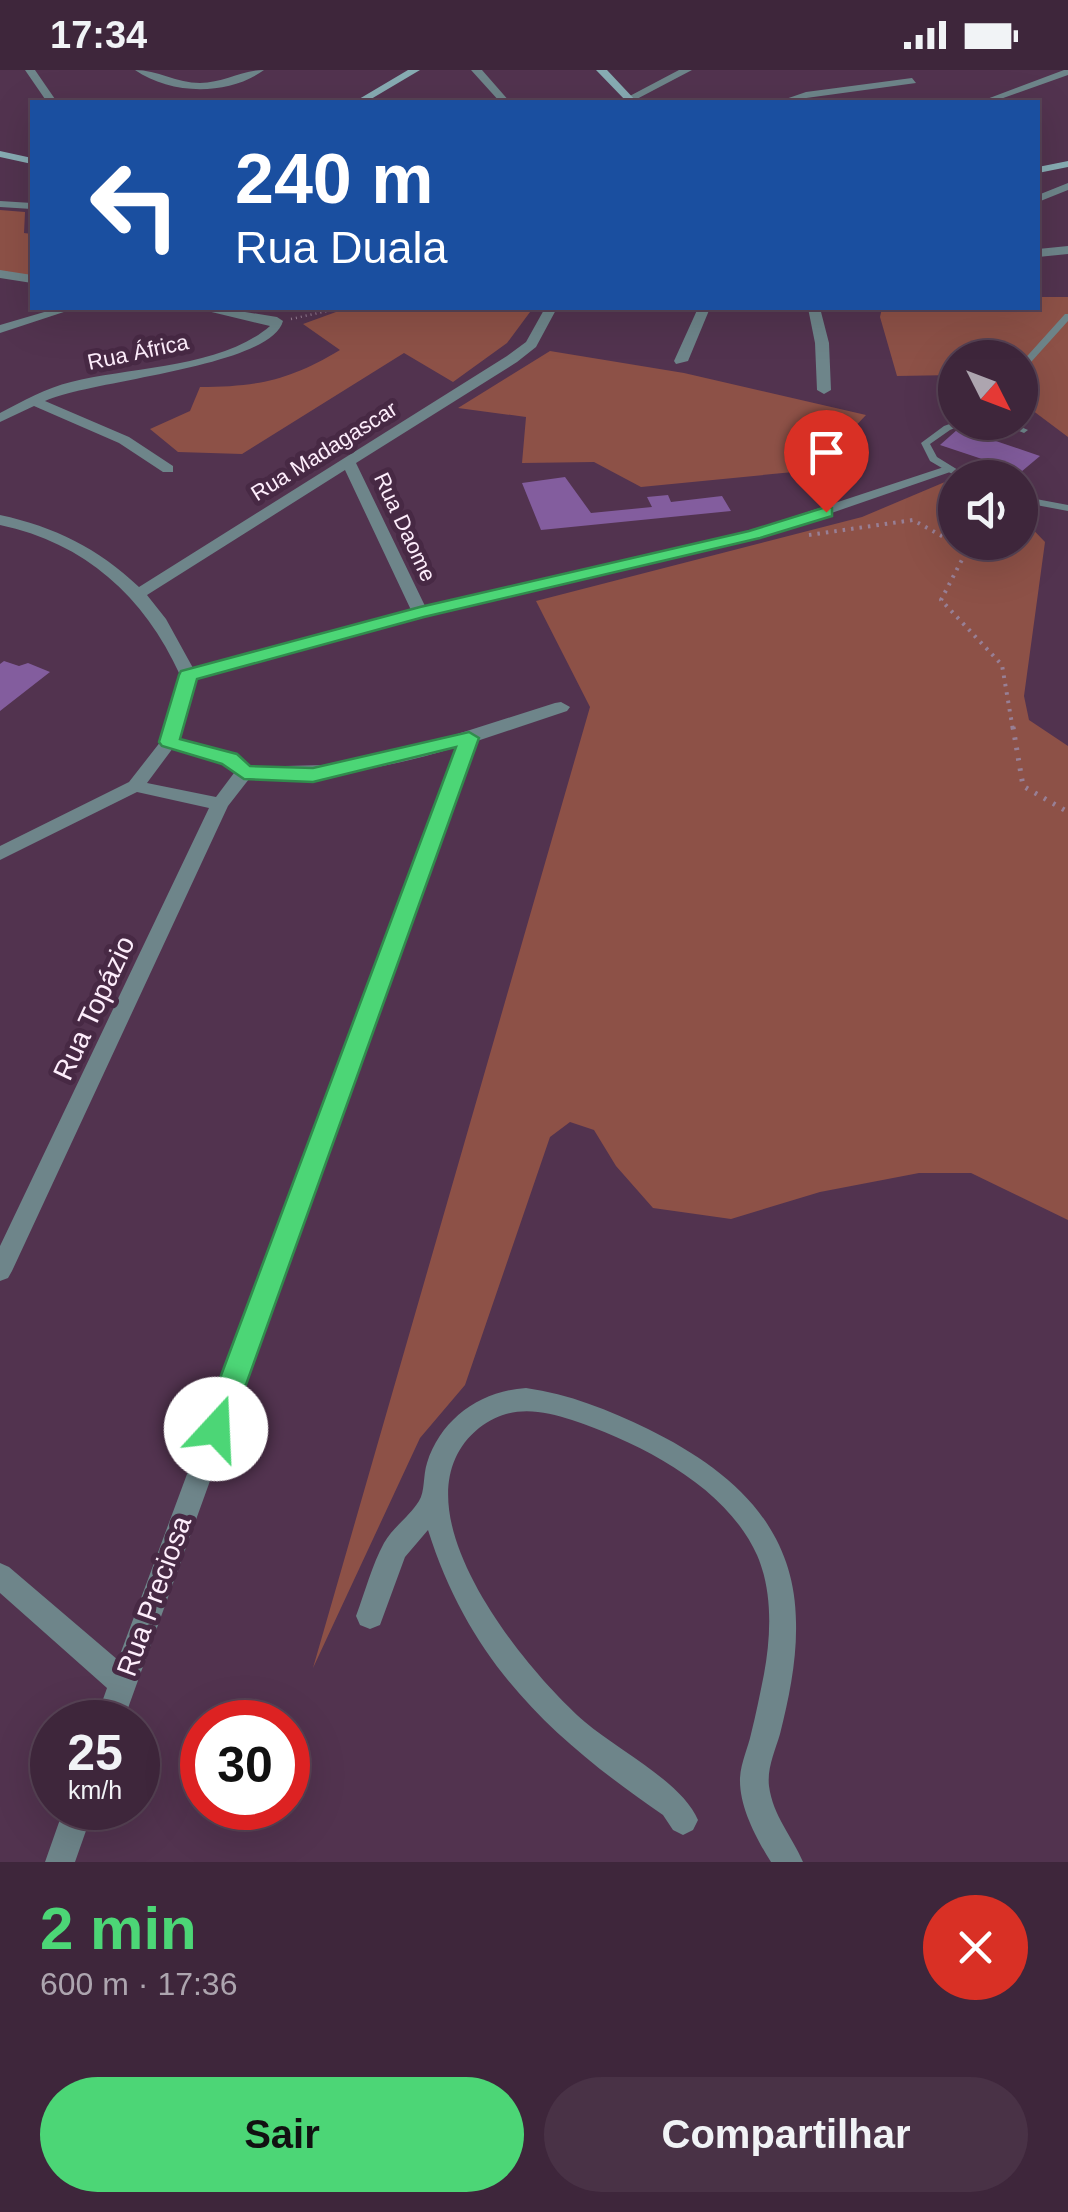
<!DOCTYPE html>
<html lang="pt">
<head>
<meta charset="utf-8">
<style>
	body { margin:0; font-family:Arial,sans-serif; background:#493246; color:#f1f3f6; height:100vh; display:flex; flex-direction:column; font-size:38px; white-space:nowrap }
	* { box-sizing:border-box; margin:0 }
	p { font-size:32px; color:#ada5af }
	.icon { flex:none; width:55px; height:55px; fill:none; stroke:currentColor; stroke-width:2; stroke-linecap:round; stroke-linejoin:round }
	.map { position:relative; height:1792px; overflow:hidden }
	.drawer { display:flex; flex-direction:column; background:#3e263b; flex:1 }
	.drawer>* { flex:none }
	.top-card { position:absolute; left:30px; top:30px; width:1010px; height:210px; border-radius:0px; box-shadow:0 10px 40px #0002,0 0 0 2px #574355; background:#1a4fa0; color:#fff; overflow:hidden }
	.needle { width:65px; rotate:132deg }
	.controls { position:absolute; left:938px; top:270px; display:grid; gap:20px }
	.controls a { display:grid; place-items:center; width:100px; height:100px; border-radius:50%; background:#3e263b; box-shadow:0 10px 40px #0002,0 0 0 2px #574355; font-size:50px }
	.speed { position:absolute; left:30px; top:1630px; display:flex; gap:20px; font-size:50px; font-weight:700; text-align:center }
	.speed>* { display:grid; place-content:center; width:130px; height:130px; border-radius:50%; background:#3e263b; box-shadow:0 10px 40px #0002,0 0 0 2px #574355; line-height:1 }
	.speed small { font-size:25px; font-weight:400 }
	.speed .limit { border:15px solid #d22; background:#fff; color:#111 }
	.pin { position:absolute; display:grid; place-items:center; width:85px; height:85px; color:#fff; margin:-102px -42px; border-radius:50% 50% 50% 0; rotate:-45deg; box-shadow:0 0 10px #0007 }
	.pin .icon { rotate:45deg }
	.me { position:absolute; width:110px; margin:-55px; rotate:20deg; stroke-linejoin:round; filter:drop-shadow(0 0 8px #0008) }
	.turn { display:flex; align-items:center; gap:35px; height:210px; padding:0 40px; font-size:45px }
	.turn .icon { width:130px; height:130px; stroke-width:2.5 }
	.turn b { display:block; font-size:70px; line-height:85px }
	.round { display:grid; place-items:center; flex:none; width:105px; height:105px; border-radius:52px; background:#493246 }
	.summary { display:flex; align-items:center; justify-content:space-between; height:170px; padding:0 40px }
	h1 { font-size:60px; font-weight:600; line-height:75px; color:#4cd676 }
	.button { display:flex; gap:20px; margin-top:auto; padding:20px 40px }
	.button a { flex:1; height:115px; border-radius:60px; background:#4cd676; color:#111; font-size:40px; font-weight:600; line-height:115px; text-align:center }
	.button a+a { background:#493246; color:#f1f3f6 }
	.status { display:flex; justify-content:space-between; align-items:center; height:70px; padding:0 50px; background:#3e263b; direction:ltr }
	.status svg { height:28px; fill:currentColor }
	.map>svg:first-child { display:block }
	.green { fill:#8d5147 }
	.building { fill:#835d9e }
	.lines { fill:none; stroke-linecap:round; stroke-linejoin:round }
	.path-far2 { stroke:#987f95; stroke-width:2.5; stroke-dasharray:1 4; stroke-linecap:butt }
	.path-far1 { stroke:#987f95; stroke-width:4; stroke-dasharray:2.5 6; stroke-linecap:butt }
	.path { stroke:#987f95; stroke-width:5; stroke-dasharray:2.5 8; stroke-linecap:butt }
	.lane { fill:#6e858a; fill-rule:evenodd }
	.street { fill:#6e858a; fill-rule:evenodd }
	.secondary { fill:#87acb3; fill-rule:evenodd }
	.route { fill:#4cd676; stroke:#318b4d; stroke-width:2.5 }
	.labels { text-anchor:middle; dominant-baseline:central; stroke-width:10; stroke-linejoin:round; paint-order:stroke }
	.far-street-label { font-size:22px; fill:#fdedfb; stroke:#472944 }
	.street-label { font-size:28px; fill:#fdedfb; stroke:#472944 }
</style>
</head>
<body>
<div class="status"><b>17:34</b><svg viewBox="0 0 49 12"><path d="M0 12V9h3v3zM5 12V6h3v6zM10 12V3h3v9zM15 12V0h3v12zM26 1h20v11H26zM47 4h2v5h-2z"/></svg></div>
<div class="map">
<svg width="1068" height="1792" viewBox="0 0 1068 1792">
	<rect width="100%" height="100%" fill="#52334f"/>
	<!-- green -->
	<path class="green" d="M0,140L25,142L24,163L32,164V207L0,202Z
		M1038,227H1068V367L1020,331V288H955V305L897,306L880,247L882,238H1038Z
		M347,238H533L507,273L453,312L404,283L242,384L178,382L150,359L190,341L200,317C258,317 290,310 340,280L303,254Z
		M550,281L684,303L866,345L814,400L641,417L594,392L522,393L526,347L458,338Z
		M952,409L955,472H1020V446L1045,472L1024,626L1029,650L1068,676V1150L971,1103H919L820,1122L731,1149L653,1138L616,1096L594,1060L570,1052L550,1067L465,1315L420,1368L313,1598L590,637L536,531L862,447Z"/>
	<!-- building -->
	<path class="building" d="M958,359L981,366L1040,386L1021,402L940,375Z
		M565,407L591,443L652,437L647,427L668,425L671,432L722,426L731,441L541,460L522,413Z
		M4,591L19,596L28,593L50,602L0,641V594Z"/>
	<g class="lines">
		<!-- path-far2 -->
		<path class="path-far2" d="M291,249L341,238"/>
		<!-- path-far1 -->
		<path class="path-far1" d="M809,465L913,450L967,480L941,530L1002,595L1013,660"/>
		<!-- path -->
		<path class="path" d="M1013,657L1023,716L1068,742"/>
		<!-- lane -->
		<path class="lane" d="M1065,244H1068V251L1023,301L1020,302V294Z
			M955,352H969L950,360L930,374L937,387L971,408H959L930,391L921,373L944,356Z
			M996,352H1010L1028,360L1024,363Z
			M1020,426L1068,435V441L1020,432Z"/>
		<!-- street -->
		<path class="street" d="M25,0H35L57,32H47Z
			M135,0C157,0 177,13 200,13C223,13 242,0 264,0C228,26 171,25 135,0Z
			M471,0H482L510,32H500Z
			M679,0H692L633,31L624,29Z
			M1064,0H1068V5L992,32H979Z
			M912,8L916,13L777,32L806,22Z
			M1068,113V120L1038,132V125Z
			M0,131L32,133V139L0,137Z
			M1068,176V184L1038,187V179Z
			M0,200L32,205V213L0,208Z
			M58,238H76L0,263V255Z
			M195,238H220L277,247L283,251C271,297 91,310 45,331L129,367L173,396V402H163L119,373L34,336L0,352V343C23,331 46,318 71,312C131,297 222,298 270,256Z
			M545,238H557L536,277L517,292L356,393L425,536L750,461L944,397L956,400L759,468L423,546L196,608L179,669L227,681L249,697L325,695L404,681L555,633L561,632L570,637L567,641L477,671L123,1652H95L107,1618L0,1523V1493L9,1497L118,1590L457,677C389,698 320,710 249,709L228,736L12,1201L8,1208L0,1211V1176L209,738L137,722L0,790V776L129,712L161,671L180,605C144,526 85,473 0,455V445C55,457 98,478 139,517L507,286L526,272ZM345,400L411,540L193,598L166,549L147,525ZM173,678L214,689L234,703L216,727L147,713Z
			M698,238H710L688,291L676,294L674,291Z
			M808,238H820L829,273L831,320L824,324L817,320L815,273Z
			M526,1318C569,1324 609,1340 648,1359C729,1399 795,1454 796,1552C797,1590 789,1628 780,1664C775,1681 767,1698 769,1716C773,1746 792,1766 803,1792H771C756,1768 739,1736 740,1708C741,1692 748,1678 751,1664C756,1644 760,1624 764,1604C771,1566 773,1522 757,1485C726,1416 640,1373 572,1350C539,1339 508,1335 479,1358C387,1433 524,1599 585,1652C618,1680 682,1712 698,1750L693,1760L683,1765L673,1760L663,1745C551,1668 470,1593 428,1460L405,1487L380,1555L370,1559L360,1555L356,1546C365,1522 372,1495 384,1473C393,1457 410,1446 419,1431C425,1422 423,1405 427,1393C441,1349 480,1321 526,1318Z
			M64,1738H94L75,1792H45Z"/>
		<!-- secondary -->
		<path class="secondary" d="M408,0H420L366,32H354Z
			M596,0H607L637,32H627Z
			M0,81L32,88V94L0,87Z
			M1068,91V97L1038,103V97Z"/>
	</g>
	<!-- route -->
	<path class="route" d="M826,437L832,438V446L760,468L424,547L197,609L180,669L237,684L250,696L313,698L469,662L479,668L230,1359L226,1368L216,1372L206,1368L201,1359L456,677L313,712L244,709L222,694L162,676L159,672L179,605L181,601L420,537L749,461Z"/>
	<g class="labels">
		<!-- far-street labels -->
		<g class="far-street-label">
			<text transform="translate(138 282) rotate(-12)">Rua África</text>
			<text transform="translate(324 381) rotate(-32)">Rua Madagascar</text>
			<text transform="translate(405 457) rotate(65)">Rua Daome</text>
		</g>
		<!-- street labels -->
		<g class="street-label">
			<text transform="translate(94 938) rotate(-65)">Rua Topázio</text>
			<text transform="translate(154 1526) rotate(-70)">Rua Preciosa</text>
		</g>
	</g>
</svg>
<div class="controls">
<a><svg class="needle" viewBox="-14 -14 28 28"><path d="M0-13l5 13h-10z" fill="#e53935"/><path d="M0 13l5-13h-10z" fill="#ada5af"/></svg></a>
<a><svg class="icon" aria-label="sound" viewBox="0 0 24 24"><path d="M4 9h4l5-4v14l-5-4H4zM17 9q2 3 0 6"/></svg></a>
</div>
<div class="speed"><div>25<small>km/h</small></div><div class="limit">30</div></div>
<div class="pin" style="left:826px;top:442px;background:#d93025"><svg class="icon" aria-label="arrive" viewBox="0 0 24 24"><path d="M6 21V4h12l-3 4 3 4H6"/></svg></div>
<svg class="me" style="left:216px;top:1359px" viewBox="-20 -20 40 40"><circle r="19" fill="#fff"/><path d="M0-13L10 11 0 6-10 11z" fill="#4cd676"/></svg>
<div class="top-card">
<div class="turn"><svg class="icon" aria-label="left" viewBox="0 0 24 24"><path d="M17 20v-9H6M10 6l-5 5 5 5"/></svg><div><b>240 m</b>Rua Duala</div></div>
</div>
</div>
<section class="drawer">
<div class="summary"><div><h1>2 min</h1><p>600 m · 17:36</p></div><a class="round" style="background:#d93025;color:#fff"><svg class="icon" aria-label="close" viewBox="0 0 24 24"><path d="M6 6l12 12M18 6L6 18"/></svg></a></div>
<div class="button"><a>Sair</a><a>Compartilhar</a></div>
</section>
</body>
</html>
